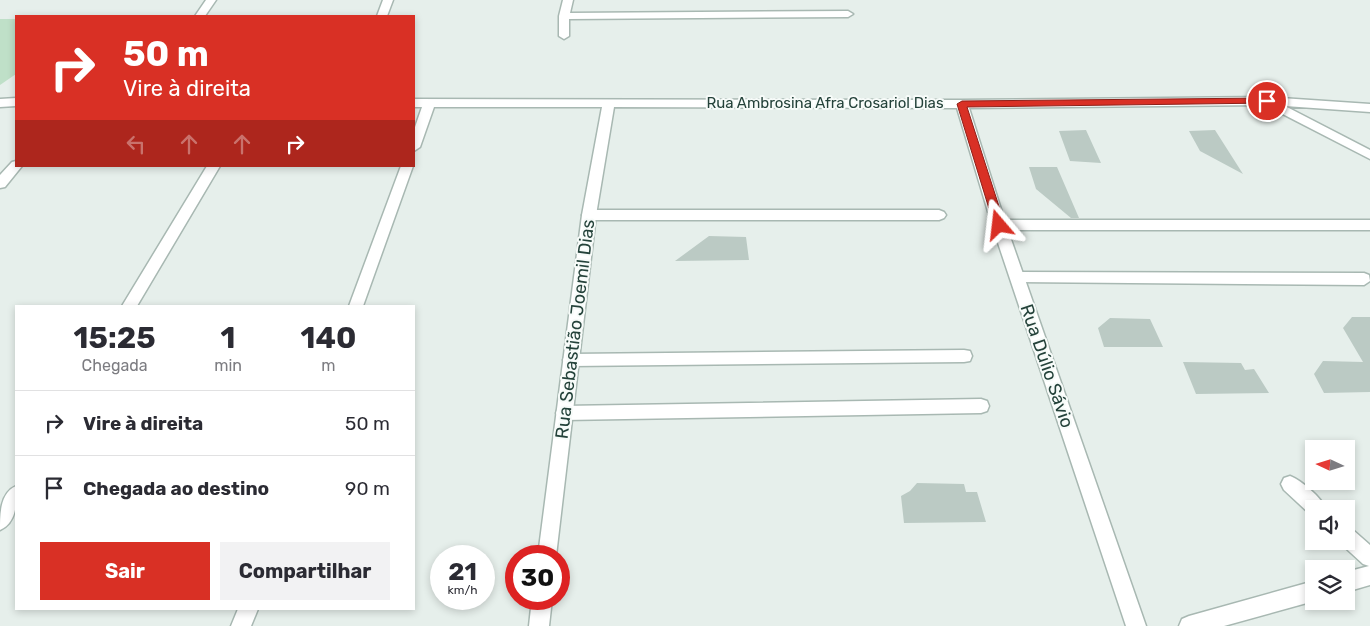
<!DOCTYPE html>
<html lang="pt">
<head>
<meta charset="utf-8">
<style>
	body { margin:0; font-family:Rubik,sans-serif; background:#f2f2f3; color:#2b2b33; height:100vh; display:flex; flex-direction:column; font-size:19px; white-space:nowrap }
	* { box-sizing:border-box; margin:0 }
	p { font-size:16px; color:#7c7c81 }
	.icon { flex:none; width:28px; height:28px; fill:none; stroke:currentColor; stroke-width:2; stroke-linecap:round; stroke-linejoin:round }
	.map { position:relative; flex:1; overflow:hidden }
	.side { position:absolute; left:15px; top:305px; width:400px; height:305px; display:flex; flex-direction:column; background:#fff; border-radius:0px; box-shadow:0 2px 8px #0003 }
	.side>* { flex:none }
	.banner { position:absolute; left:15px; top:15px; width:400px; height:152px; border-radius:0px; box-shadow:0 2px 8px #0003; background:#d93025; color:#fff; overflow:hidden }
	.needle { width:32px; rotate:274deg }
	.tools { position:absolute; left:1305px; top:440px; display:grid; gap:10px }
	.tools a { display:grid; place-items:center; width:50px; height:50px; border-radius:0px; background:#fff; box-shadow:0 2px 8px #0003; font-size:25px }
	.speed { position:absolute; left:430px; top:545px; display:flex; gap:10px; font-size:25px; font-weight:700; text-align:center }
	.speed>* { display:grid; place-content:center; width:65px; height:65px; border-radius:50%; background:#fff; box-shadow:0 2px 8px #0003; line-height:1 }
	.speed small { font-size:12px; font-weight:400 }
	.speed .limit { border:8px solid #d22; background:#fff; color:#111 }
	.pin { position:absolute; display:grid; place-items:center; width:42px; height:42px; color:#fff; margin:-21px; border:2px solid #fff; border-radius:50%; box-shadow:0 1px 5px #0007 }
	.me { position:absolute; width:55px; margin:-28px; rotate:343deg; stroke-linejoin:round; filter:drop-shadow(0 0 4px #0008) }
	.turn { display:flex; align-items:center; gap:18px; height:105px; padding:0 25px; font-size:22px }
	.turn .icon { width:65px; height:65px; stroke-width:2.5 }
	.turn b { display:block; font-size:35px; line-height:42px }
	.lanes { display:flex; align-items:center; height:48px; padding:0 25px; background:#0003; justify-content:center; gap:25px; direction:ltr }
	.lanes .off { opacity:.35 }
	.eta { display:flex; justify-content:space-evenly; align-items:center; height:85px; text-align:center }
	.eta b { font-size:30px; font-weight:700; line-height:35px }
	.primary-button { display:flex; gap:10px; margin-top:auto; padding:10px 25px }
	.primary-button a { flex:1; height:58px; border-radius:0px; background:#d93025; color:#fff; font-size:20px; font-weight:700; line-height:58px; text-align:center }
	.primary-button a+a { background:#f2f2f3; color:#2b2b33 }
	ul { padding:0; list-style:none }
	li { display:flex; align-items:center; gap:15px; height:65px; padding:0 25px; border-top:1px solid #e1e1e2 }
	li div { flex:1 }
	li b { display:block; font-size:19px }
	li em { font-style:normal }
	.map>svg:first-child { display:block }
	.green { fill:#bfe0c8 }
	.building { fill:#bbcac4 }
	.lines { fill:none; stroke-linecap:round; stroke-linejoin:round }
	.lane-casing { stroke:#a8b8b2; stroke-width:3 }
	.street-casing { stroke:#a8b8b2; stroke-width:3 }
	.lane { fill:#fff; fill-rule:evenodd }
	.street { fill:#fff; fill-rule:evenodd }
	.route { fill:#d93025; stroke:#8d1f18 }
	.labels { text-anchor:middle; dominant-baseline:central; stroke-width:4; stroke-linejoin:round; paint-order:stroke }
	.far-street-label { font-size:15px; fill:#24423a; stroke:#f7fbf9 }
	.street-label { font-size:18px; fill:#24423a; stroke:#f7fbf9 }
</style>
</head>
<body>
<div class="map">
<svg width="1370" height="626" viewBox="0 0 1370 626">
	<rect width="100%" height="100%" fill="#e6efeb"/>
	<!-- green -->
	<path class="green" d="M0,19H16V74L0,85Z"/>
	<!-- building -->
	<path class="building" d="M1086,130L1101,163L1070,161L1059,131Z
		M1215,130L1243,174L1200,151L1189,131Z
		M1029,167H1057L1079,218H1071L1036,189Z
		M709,236L746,237L749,260L675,261Z
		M1352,317H1370V392L1324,393L1314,374L1323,361L1363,362L1343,328Z
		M1110,318L1150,319L1163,347H1104L1098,328Z
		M1183,362L1241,363L1245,370L1254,369L1269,393L1196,394Z
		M917,483L964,484L966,492H977L986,522L904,523L901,496L910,491Z"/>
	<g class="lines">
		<!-- lane casing -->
		<g class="lane-casing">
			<path id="lane" d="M206,0H216L205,16H195Z
				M383,0H393L387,16H377Z
				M563,0H573L570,13L848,11L853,14L848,17L569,19V36L564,39L559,36V16Z
				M589,210H939L944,212L946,215L944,218L939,220H589L584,218L582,215L584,212Z
				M999,220H1370V230H999L994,228L992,225L994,222Z
				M1017,272L1364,273L1369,275L1370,281L1364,285L1017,282L1012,281L1010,277L1012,273Z
				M964,350L970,351L972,356L970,361L964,362L571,366L565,365L563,360L565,355L571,354Z
				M981,399L987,401L989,406L987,411L981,413L564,420L558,418L556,413L558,408L564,406Z
				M1290,476C1302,481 1321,497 1326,509H1314V516L1311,515L1284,490L1281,484L1284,478Z
				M1346,527L1353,530L1370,545V585L1346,592V572L1369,566L1363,564L1339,542L1346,541Z
				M1314,581V601L1224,626H1179L1182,619L1189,616Z"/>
		</g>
		<!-- street casing -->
		<g class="street-casing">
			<path id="street" d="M1267,97L1370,104V112L1285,106L1370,150V159L1265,105L969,108L1006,225L1146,626H1126L992,225L957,108L614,107L596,215L556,556H538L582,215L602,107H434L420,147L414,151V130L422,107H414V99L962,100Z
				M16,98V106L0,107V99Z
				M16,161V166H22L5,187L0,188V175L12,162Z
				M207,166H220L137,306H122Z
				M401,166H413L363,306H349Z
				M16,486C17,501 17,523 0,530C0,514 0,493 16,486Z
				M532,599H552L549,626H529Z
				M238,609H258L251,626H231Z"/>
		</g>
		<!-- lane -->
		<use href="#lane" class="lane"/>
		<!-- street -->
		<use href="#street" class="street"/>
	</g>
	<!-- route -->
	<path class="route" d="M1267,98L1270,99V103L967,107L1005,225L999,229L994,225L957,104L962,101Z"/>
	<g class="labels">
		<!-- far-street labels -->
		<g class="far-street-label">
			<text x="825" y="103">Rua Ambrosina Afra Crosariol Dias</text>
		</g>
		<!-- street labels -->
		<g class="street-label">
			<text transform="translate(575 329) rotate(-83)">Rua Sebastião Joemil Dias</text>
			<text transform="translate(1047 366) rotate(71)">Rua Dúlio Sávio</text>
		</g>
	</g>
</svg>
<div class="tools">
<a><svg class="needle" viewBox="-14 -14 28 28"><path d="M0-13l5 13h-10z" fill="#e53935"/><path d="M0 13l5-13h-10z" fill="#7c7c81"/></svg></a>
<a><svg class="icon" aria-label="sound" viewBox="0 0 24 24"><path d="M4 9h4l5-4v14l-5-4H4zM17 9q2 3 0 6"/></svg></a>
<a><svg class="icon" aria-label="layers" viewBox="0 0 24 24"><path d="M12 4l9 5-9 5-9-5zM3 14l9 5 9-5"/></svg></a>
</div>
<div class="speed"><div>21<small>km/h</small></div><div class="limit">30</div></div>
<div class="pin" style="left:1267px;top:101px;background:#d93025"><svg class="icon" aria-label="arrive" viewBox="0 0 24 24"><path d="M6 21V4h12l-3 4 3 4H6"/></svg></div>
<svg class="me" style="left:999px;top:225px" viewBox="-20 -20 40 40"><path d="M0-17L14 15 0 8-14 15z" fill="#d93025" stroke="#fff" stroke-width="4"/></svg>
<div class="banner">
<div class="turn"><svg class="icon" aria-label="right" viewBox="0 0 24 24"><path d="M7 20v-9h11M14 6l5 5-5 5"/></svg><div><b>50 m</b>Vire à direita</div></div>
<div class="lanes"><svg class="icon off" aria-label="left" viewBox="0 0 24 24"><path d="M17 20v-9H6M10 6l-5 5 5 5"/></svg><svg class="icon off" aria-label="ahead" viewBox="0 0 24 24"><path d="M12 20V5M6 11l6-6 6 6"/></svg><svg class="icon off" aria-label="ahead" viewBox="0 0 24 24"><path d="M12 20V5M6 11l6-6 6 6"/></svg><svg class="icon" aria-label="right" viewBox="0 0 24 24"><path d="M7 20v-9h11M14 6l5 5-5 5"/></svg></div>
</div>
<section class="side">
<div class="eta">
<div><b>15:25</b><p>Chegada</p></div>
<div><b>1</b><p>min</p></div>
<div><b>140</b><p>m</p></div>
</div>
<ul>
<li><svg class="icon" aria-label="right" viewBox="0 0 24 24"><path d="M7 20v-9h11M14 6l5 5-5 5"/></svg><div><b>Vire à direita</b></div><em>50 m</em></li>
<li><svg class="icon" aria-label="arrive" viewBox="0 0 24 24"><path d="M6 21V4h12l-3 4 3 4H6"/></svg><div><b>Chegada ao destino</b></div><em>90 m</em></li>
</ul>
<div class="primary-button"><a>Sair</a><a>Compartilhar</a></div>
</section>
</div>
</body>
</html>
